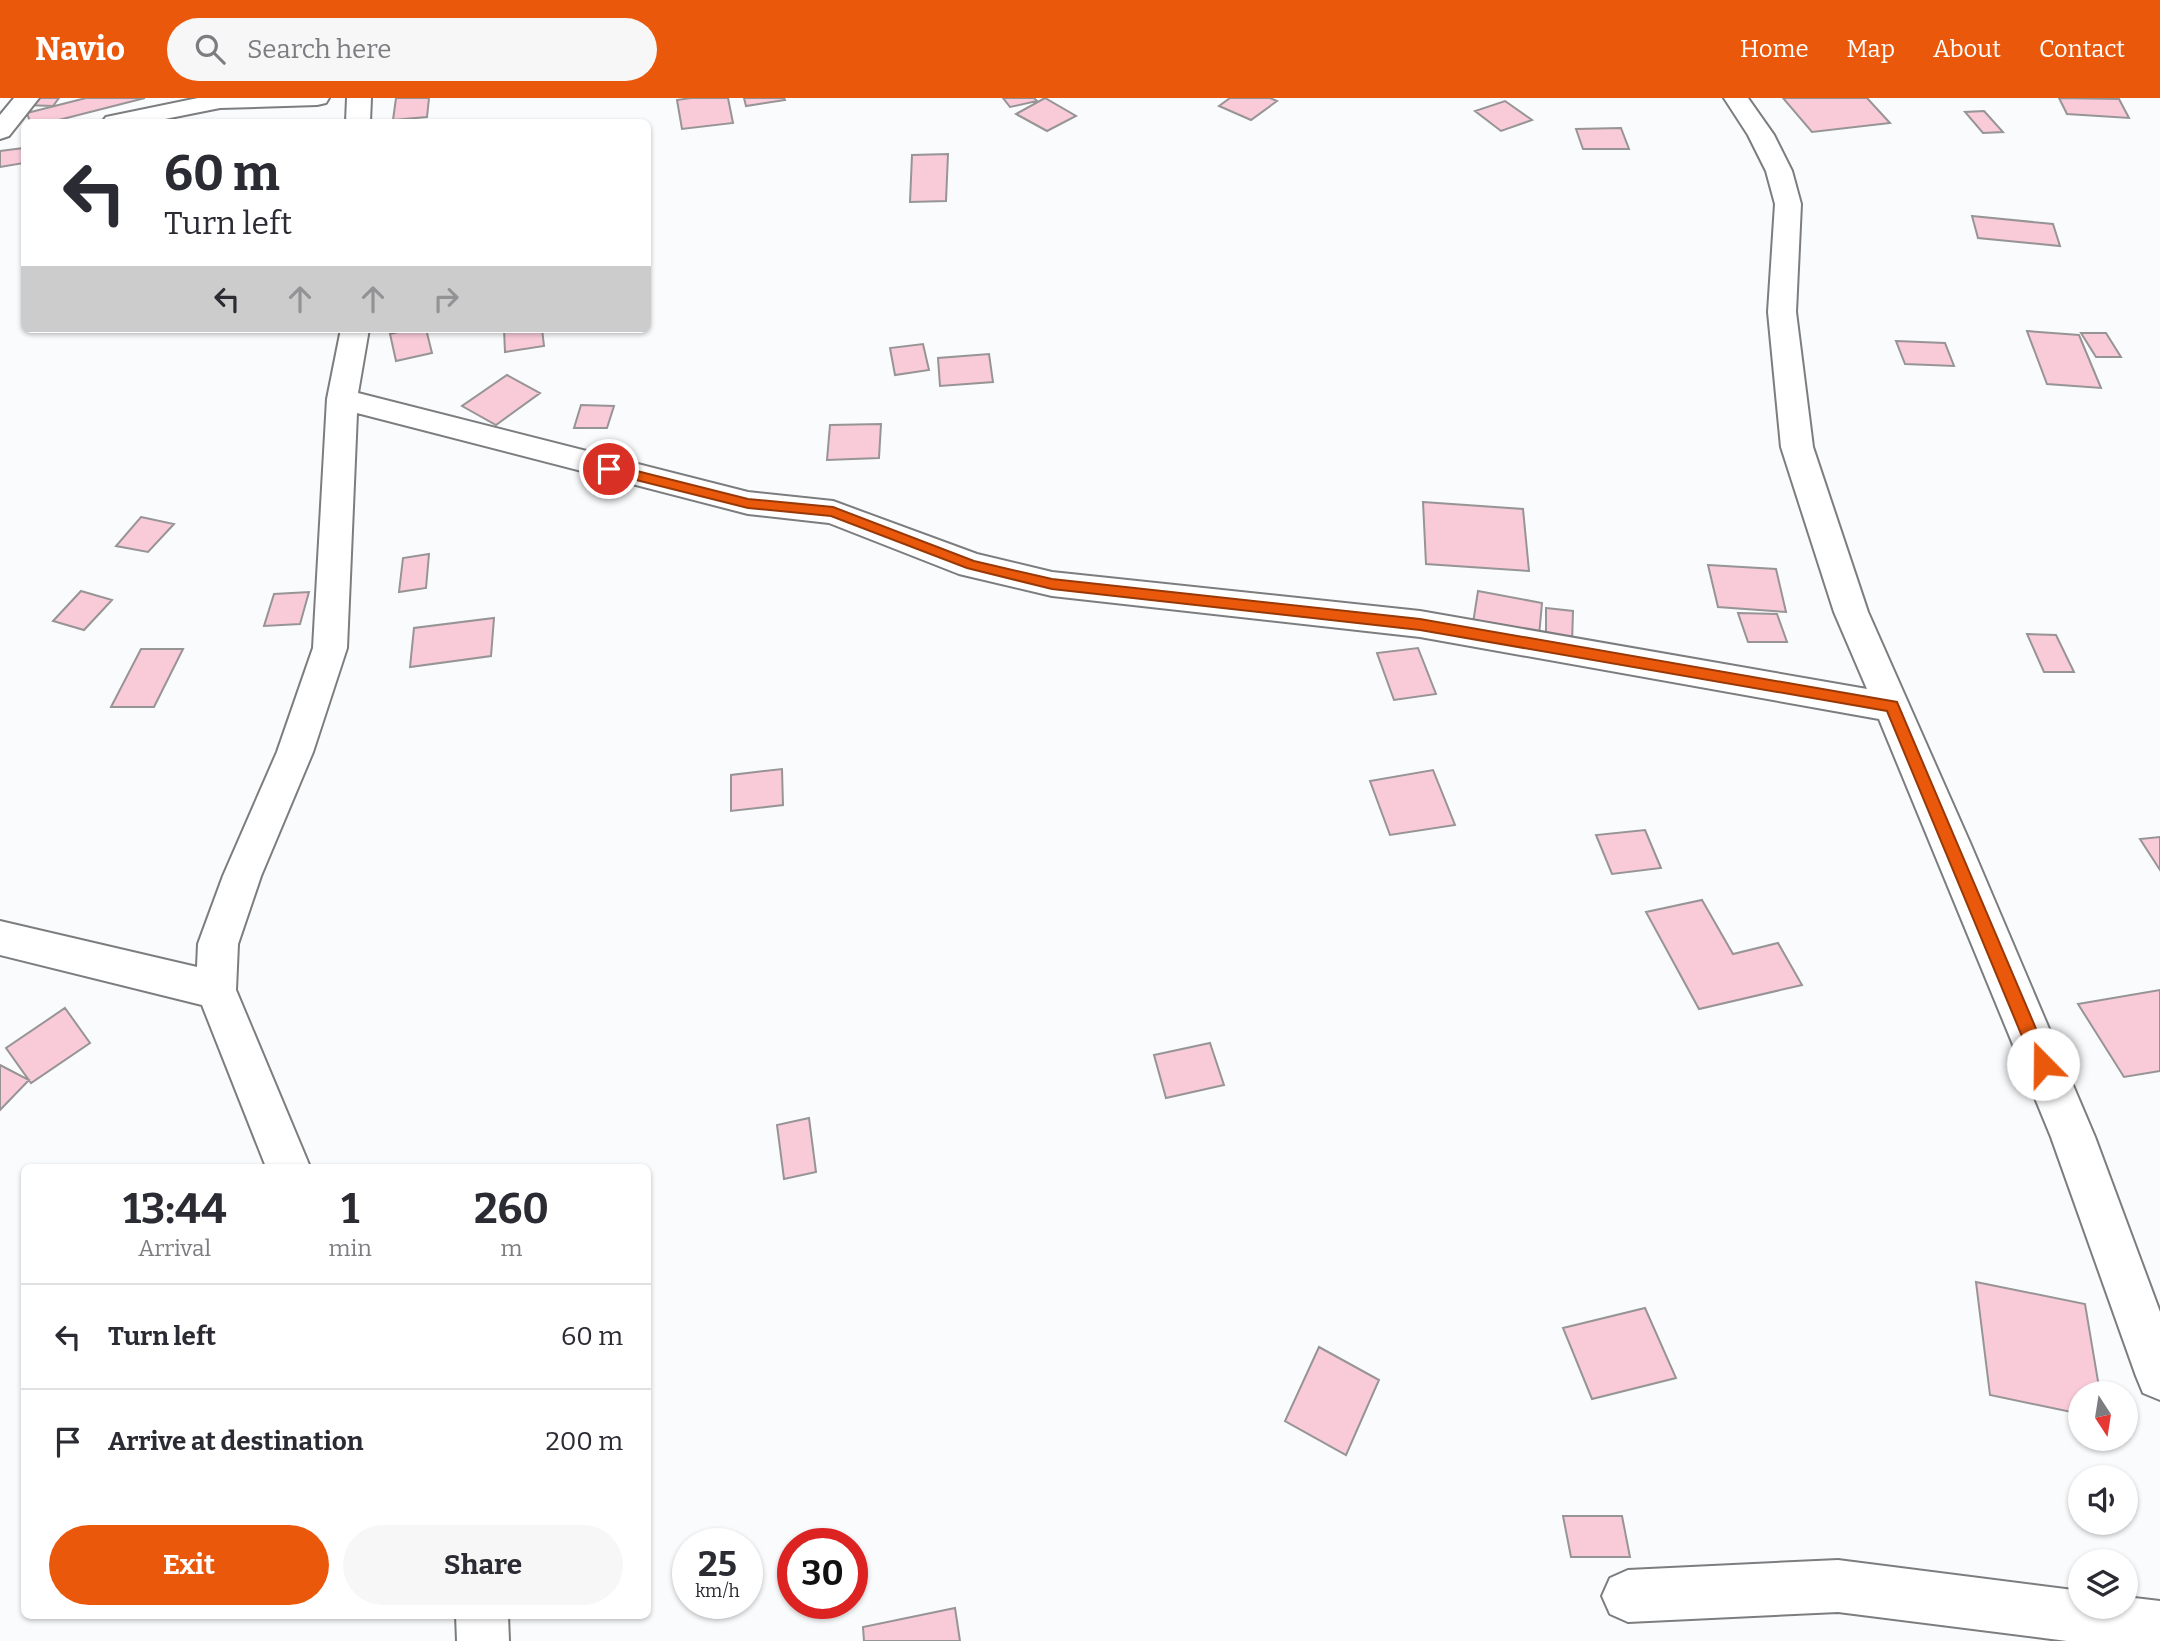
<!DOCTYPE html>
<html lang="en">
<head>
<meta charset="utf-8">
<style>
	body { margin:0; font-family:Bitter,serif; background:#f7f7f7; color:#2b2b33; height:100vh; display:flex; flex-direction:column; font-size:26px; white-space:nowrap }
	* { box-sizing:border-box; margin:0 }
	p { font-size:23px; color:#7c7c81 }
	.icon { flex:none; width:38px; height:38px; fill:none; stroke:currentColor; stroke-width:2; stroke-linecap:round; stroke-linejoin:round }
	.map { position:relative; flex:1; overflow:hidden }
	.details { position:absolute; left:21px; top:1066px; width:630px; height:455px; display:flex; flex-direction:column; background:#fff; border-radius:10px; box-shadow:0 2px 5px #0004 }
	.details>* { flex:none }
	.hud { position:absolute; left:21px; top:21px; width:630px; height:214px; border-radius:10px; box-shadow:0 2px 5px #0004; background:#fff; color:#2b2b33; overflow:hidden }
	.needle { width:46px; rotate:168deg }
	.controls { position:absolute; left:2068px; top:1283px; display:grid; gap:14px }
	.controls a { display:grid; place-items:center; width:70px; height:70px; border-radius:50%; background:#fff; box-shadow:0 2px 5px #0004; font-size:35px }
	.speed { position:absolute; left:672px; top:1430px; display:flex; gap:14px; font-size:35px; font-weight:700; text-align:center }
	.speed>* { display:grid; place-content:center; width:91px; height:91px; border-radius:50%; background:#fff; box-shadow:0 2px 5px #0004; line-height:1 }
	.speed small { font-size:18px; font-weight:400 }
	.speed .limit { border:10px solid #d22; background:#fff; color:#111 }
	.pin { position:absolute; display:grid; place-items:center; width:60px; height:60px; color:#fff; margin:-30px; border:4px solid #fff; border-radius:50%; box-shadow:0 2px 7px #0007 }
	.me { position:absolute; width:77px; margin:-38px; rotate:338deg; stroke-linejoin:round; filter:drop-shadow(0 0 5px #0008) }
	.turn { display:flex; align-items:center; gap:24px; height:147px; padding:0 28px; font-size:32px }
	.turn .icon { width:91px; height:91px; stroke-width:2.5 }
	.turn b { display:block; font-size:49px; line-height:60px }
	.lanes { display:flex; align-items:center; height:66px; padding:0 28px; background:#0003; justify-content:center; gap:35px; direction:ltr }
	.lanes .off { opacity:.35 }
	.eta { display:flex; justify-content:space-evenly; align-items:center; height:119px; text-align:center }
	.eta b { font-size:42px; font-weight:700; line-height:49px }
	.cta { display:flex; gap:14px; margin-top:auto; padding:14px 28px }
	.cta a { flex:1; height:80px; border-radius:42px; background:#ea580c; color:#fff; font-size:28px; font-weight:700; line-height:80px; text-align:center }
	.cta a+a { background:#f7f7f7; color:#2b2b33 }
	ul { padding:0; list-style:none }
	li { display:flex; align-items:center; gap:21px; height:105px; padding:0 28px; border-top:2px solid #e1e1e2 }
	li div { flex:1 }
	li b { display:block; font-size:26px }
	li em { font-style:normal }
	header { display:flex; align-items:center; gap:42px; box-sizing:border-box; height:98px; padding:0 35px; background:#ea580c; color:#fff }
	header strong { font-size:33px }
	nav { display:flex; gap:38px; margin-inline-start:auto; font-size:24px }
	.search { width:490px; height:63px; background:#f7f7f7; display:flex; align-items:center; gap:18px; box-sizing:border-box; padding:0 24px; border-radius:38px; color:#7c7c81; font-size:26px }
	.map>svg:first-child { display:block }
	.building { fill:#f9cbd9; stroke:#979495; stroke-width:2 }
	.lines { fill:none; stroke-linecap:round; stroke-linejoin:round }
	.street-casing { stroke:#7c7d7f; stroke-width:4 }
	.street { fill:#fff; fill-rule:evenodd }
	.route { fill:#ea580c; stroke:#983908; stroke-width:2 }
</style>
</head>
<body>
<header>
<strong>Navio</strong>
<div class="search"><svg class="icon" aria-label="search" viewBox="0 0 24 24"><circle cx="10" cy="10" r="6"/><path d="M15 15l6 6"/></svg>Search here</div>
<nav><a>Home</a><a>Map</a><a>About</a><a>Contact</a></nav>
</header>
<div class="map">
<svg width="2160" height="1543" viewBox="0 0 2160 1543">
	<rect width="100%" height="100%" fill="#fafbfd"/>
	<!-- building -->
	<path class="building" d="M30,0H59L53,8L24,7Z
		M86,0H145L51,24H30L27,15Z
		M396,0H429L427,19L393,22Z
		M691,0H728L733,25L682,31L677,2Z
		M744,0H784L785,2L746,8Z
		M1003,0H1034L1037,3L1010,9Z
		M1045,0L1076,18L1047,33L1016,16Z
		M1230,0H1270L1277,3L1251,22L1219,8Z
		M1783,0H1867L1890,25L1812,34Z
		M2059,0L2119,1L2129,20L2067,16Z
		M1505,3L1532,22L1501,33L1475,13Z
		M1984,13L2003,34L1983,35L1965,14Z
		M1621,30L1629,51H1583L1576,31Z
		M24,50V65L0,69V53Z
		M948,56L946,103L910,104L912,57Z
		M1972,118L2053,126L2060,148L1978,140Z
		M411,231H426L432,255L396,263L390,236Z
		M504,231H542L544,248L505,254Z
		M2027,233L2079,237L2101,290L2047,286Z
		M2081,235H2106L2121,259H2096Z
		M1896,243L1945,245L1954,268L1905,266Z
		M923,246L929,272L895,277L890,250Z
		M989,256L993,284L940,288L938,260Z
		M507,277L540,295L496,327L462,308Z
		M581,307L614,308L607,330H574Z
		M881,326L879,360L827,362L830,327Z
		M1423,404L1523,411L1529,473L1426,466Z
		M141,419L174,426L148,454L116,448Z
		M429,456L426,490L399,494L403,460Z
		M1708,467L1776,471L1786,514L1718,509Z
		M81,493L112,502L84,532L53,523Z
		M1478,493L1542,505L1539,538L1473,525Z
		M309,494L300,526L264,528L274,496Z
		M1546,510L1573,513L1572,545L1546,542Z
		M1738,515L1777,516L1787,544H1748Z
		M494,520L491,558L410,569L414,530Z
		M2027,536L2056,537L2074,574H2044Z
		M1418,550L1436,596L1394,602L1377,555Z
		M141,551H183L154,609H111Z
		M782,671L783,707L731,713V677Z
		M1433,672L1455,727L1390,737L1370,683Z
		M1645,732L1661,770L1612,776L1596,737Z
		M2160,739V772L2140,741Z
		M1702,802L1733,856L1778,845L1802,887L1699,911L1646,814Z
		M2160,892V973L2124,979L2078,906Z
		M65,910L90,945L31,985L6,950Z
		M1210,945L1224,987L1166,1000L1154,957Z
		M0,967L29,982L0,1012Z
		M809,1020L816,1074L784,1081L777,1027Z
		M1976,1184L2085,1206L2100,1295H2081V1316L1990,1297Z
		M1645,1210L1676,1280L1592,1301L1563,1230Z
		M1319,1249L1379,1282L1346,1357L1285,1323Z
		M1563,1418H1622L1630,1459H1571Z
		M955,1510L960,1543H864L863,1529Z"/>
	<g class="lines">
		<!-- street casing -->
		<g class="street-casing">
			<path id="street" d="M14,0H39L9,38L0,41V17Z
				M198,0H329L326,5L317,7L220,10L150,24H102L106,19Z
				M347,0H371L370,24H346Z
				M1724,0H1748L1774,37L1792,73L1801,106L1796,214L1813,349L1868,514L1971,747L2095,1039L2160,1214V1302L2143,1295L2136,1278L2051,1039L1879,621L1420,539L1052,498L959,476L829,425L748,416L357,315L347,550L313,654L261,778L238,846L236,892L310,1069H266L202,907L0,857V823L197,869L198,846L223,778L277,654L313,550L327,301L341,231H369L358,295L748,394L833,403L977,456L1052,474L1420,513L1867,591L1834,514L1781,349L1768,214L1775,106L1766,73L1748,37Z
				M1838,1462L2081,1493V1508H2126V1499L2160,1503V1543H2067L1838,1514L1628,1524L1610,1516L1602,1498L1610,1480L1628,1472Z
				M456,1517H508L509,1543H457Z"/>
		</g>
		<!-- street -->
		<use href="#street" class="street"/>
	</g>
	<!-- route -->
	<path class="route" d="M609,366L748,401L833,409L974,463L1052,481L1420,521L1897,604L2051,966L2049,972L2043,974L2036,972L1887,613L1420,532L1052,491L967,470L831,418L748,410L604,374V368Z"/>
</svg>
<div class="controls">
<a><svg class="needle" viewBox="-14 -14 28 28"><path d="M0-13l5 13h-10z" fill="#e53935"/><path d="M0 13l5-13h-10z" fill="#7c7c81"/></svg></a>
<a><svg class="icon" aria-label="sound" viewBox="0 0 24 24"><path d="M4 9h4l5-4v14l-5-4H4zM17 9q2 3 0 6"/></svg></a>
<a><svg class="icon" aria-label="layers" viewBox="0 0 24 24"><path d="M12 4l9 5-9 5-9-5zM3 14l9 5 9-5"/></svg></a>
</div>
<div class="speed"><div>25<small>km/h</small></div><div class="limit">30</div></div>
<div class="pin" style="left:609px;top:371px;background:#d93025"><svg class="icon" aria-label="arrive" viewBox="0 0 24 24"><path d="M6 21V4h12l-3 4 3 4H6"/></svg></div>
<svg class="me" style="left:2043px;top:966px" viewBox="-20 -20 40 40"><circle r="19" fill="#fff"/><path d="M0-13L10 11 0 6-10 11z" fill="#ea580c"/></svg>
<div class="hud">
<div class="turn"><svg class="icon" aria-label="left" viewBox="0 0 24 24"><path d="M17 20v-9H6M10 6l-5 5 5 5"/></svg><div><b>60 m</b>Turn left</div></div>
<div class="lanes"><svg class="icon" aria-label="left" viewBox="0 0 24 24"><path d="M17 20v-9H6M10 6l-5 5 5 5"/></svg><svg class="icon off" aria-label="ahead" viewBox="0 0 24 24"><path d="M12 20V5M6 11l6-6 6 6"/></svg><svg class="icon off" aria-label="ahead" viewBox="0 0 24 24"><path d="M12 20V5M6 11l6-6 6 6"/></svg><svg class="icon off" aria-label="right" viewBox="0 0 24 24"><path d="M7 20v-9h11M14 6l5 5-5 5"/></svg></div>
</div>
<section class="details">
<div class="eta">
<div><b>13:44</b><p>Arrival</p></div>
<div><b>1</b><p>min</p></div>
<div><b>260</b><p>m</p></div>
</div>
<ul>
<li><svg class="icon" aria-label="left" viewBox="0 0 24 24"><path d="M17 20v-9H6M10 6l-5 5 5 5"/></svg><div><b>Turn left</b></div><em>60 m</em></li>
<li><svg class="icon" aria-label="arrive" viewBox="0 0 24 24"><path d="M6 21V4h12l-3 4 3 4H6"/></svg><div><b>Arrive at destination</b></div><em>200 m</em></li>
</ul>
<div class="cta"><a>Exit</a><a>Share</a></div>
</section>
</div>
</body>
</html>
